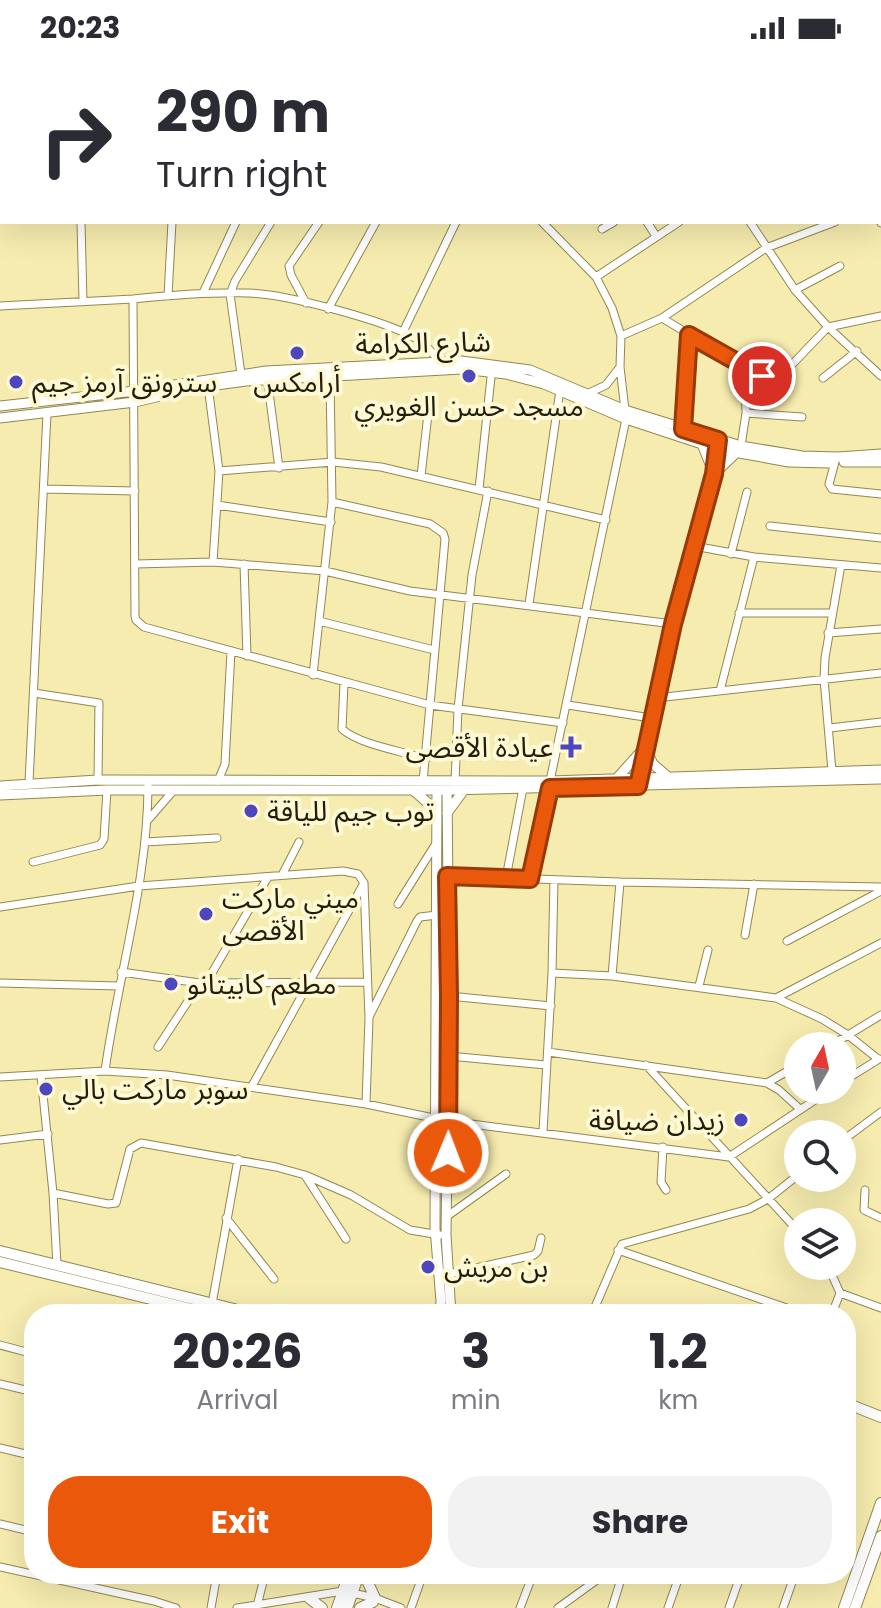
<!DOCTYPE html>
<html lang="en">
<head>
<meta charset="utf-8">
<style>
	body { margin:0; font-family:Poppins,"Noto Sans Arabic",sans-serif; background:#f2f2f3; color:#2b2b33; height:100vh; display:flex; flex-direction:column; font-size:30px; white-space:nowrap }
	* { box-sizing:border-box; margin:0 }
	p { font-size:26px; color:#7c7c81 }
	.icon { flex:none; width:44px; height:44px; fill:none; stroke:currentColor; stroke-width:2; stroke-linecap:round; stroke-linejoin:round }
	.map { position:relative; flex:1; overflow:hidden }
	.drawer { position:absolute; left:24px; top:1248px; width:832px; height:280px; display:flex; flex-direction:column; background:#fff; border-radius:32px; box-shadow:0 8px 32px #0002 }
	.drawer>* { flex:none }
	.hud { position:absolute; left:0px; top:0px; width:882px; height:168px; box-shadow:0 8px 32px #0002; background:#fff; color:#2b2b33; overflow:hidden }
	.needle { width:52px; rotate:9deg }
	.fabs { position:absolute; left:784px; top:976px; display:grid; gap:16px }
	.fabs a { display:grid; place-items:center; width:72px; height:72px; border-radius:50%; background:#fff; box-shadow:0 8px 32px #0002; font-size:40px }
	.pin { position:absolute; display:grid; place-items:center; width:68px; height:68px; color:#fff; margin:-34px; border:4px solid #fff; border-radius:50%; box-shadow:0 2px 8px #0007 }
	.me { position:absolute; width:88px; margin:-44px; rotate:1deg; stroke-linejoin:round; filter:drop-shadow(0 0 6px #0008) }
	.turn { display:flex; align-items:center; gap:28px; height:168px; padding:0 24px; font-size:36px }
	.turn .icon { width:104px; height:104px; stroke-width:2.5 }
	.turn b { display:block; font-size:56px; line-height:68px }
	.eta { display:flex; justify-content:space-evenly; align-items:center; height:136px; text-align:center }
	.eta b { font-size:48px; font-weight:700; line-height:56px }
	.primary-button { display:flex; gap:16px; margin-top:auto; padding:16px 24px }
	.primary-button a { flex:1; height:92px; border-radius:32px; background:#ea580c; color:#fff; font-size:32px; font-weight:700; line-height:92px; text-align:center }
	.primary-button a+a { background:#f2f2f3; color:#2b2b33 }
	.status { display:flex; justify-content:space-between; align-items:center; height:56px; padding:0 40px; background:#fff; direction:ltr }
	.status svg { height:22px; fill:currentColor }
	.map>svg:first-child { display:block }
	.lines { fill:none; stroke-linecap:round; stroke-linejoin:round }
	.minor-casing { stroke:#92884f; stroke-width:9 }
	.tertiary-casing { stroke:#92884f; stroke-width:11 }
	.secondary-casing { stroke:#92884f; stroke-width:12 }
	.minor { stroke:#fff; stroke-width:7 }
	.tertiary { stroke:#fff; stroke-width:9 }
	.secondary { stroke:#fff; stroke-width:10 }
	.route-casing { stroke:#983908; stroke-width:20 }
	.route { stroke:#ea580c; stroke-width:14 }
	.poi-dot { fill:#4d46bc; stroke:#fef8d5; stroke-width:3 }
	.labels { text-anchor:middle; dominant-baseline:central; stroke-width:8; stroke-linejoin:round; paint-order:stroke }
	.street-label { font-size:28px; fill:#221e07; stroke:#fef8d5 }
	.poi-label { font-size:28px; fill:#221e07; stroke:#fef8d5; text-anchor:start }
</style>
</head>
<body>
<div class="status"><b>20:23</b><svg viewBox="0 0 49 12"><path d="M0 12V9h3v3zM5 12V6h3v6zM10 12V3h3v9zM15 12V0h3v12zM26 1h20v11H26zM47 4h2v5h-2z"/></svg></div>
<div class="map">
<svg width="881" height="1552" viewBox="0 0 881 1552">
	<rect width="100%" height="100%" fill="#f6ecaf"/>
	<g class="lines">
		<!-- minor casing -->
		<g class="minor-casing">
			<path id="minor" d="M111,0L113,2
				M124,0L127,2
				M558,0L559,2
				M664,0V2
				M733,0L734,2
				M871,0L872,2
				M96,2L98,0
				M146,2L149,0
				M157,2L160,0
				M294,2L296,0
				M374,2V0
				M416,2V0
				M706,2L712,0
				M822,2L827,0
				M880,6L881,5
				M880,14L881,15
				M0,71L2,70
				M880,75H881
				M0,144L2,145
				M880,145L881,147
				M880,164L881,167
				M81,166L83,246
				M542,166L596,221L612,252L621,280L620,311L626,363L550,725
				M647,166L656,180
				M750,166L795,234L828,271L881,320
				M602,173L614,166
				M596,221L679,166
				M795,234L840,210
				M203,237L236,166
				M168,240L172,166
				M133,243C172,239 210,236 249,237C286,238 383,264 415,282C425,288 434,297 440,308
				M306,247L291,219L289,210L319,166
				M0,250L133,243L135,560L136,564L144,571L430,649L563,667
				M328,253L376,166
				M662,262L766,192L835,166
				M403,276L456,166
				M621,280L662,262L745,312L746,357L741,390
				M745,312L762,320L780,321L828,271L881,260
				M241,318L230,238L235,225L271,166
				M267,321L279,412
				M823,322L857,295
				M208,330L219,415L213,506
				M589,337L606,329L620,311
				M746,357L802,361
				M683,373L689,279
				M835,406L829,428L832,433L881,438
				M219,415L333,406L381,411L606,464
				M421,420L428,358
				M44,433L135,435
				M479,433L492,312
				M332,446L430,468L443,477L445,483L423,726
				M217,449L331,466
				M770,470L881,482
				M694,490L754,501L881,512
				M731,498L747,436
				M136,508L213,506L325,515L410,535L673,568
				M244,508L247,600
				M529,548L560,334
				M739,557H832
				M319,565L434,594
				M828,577L881,573
				M313,619L332,446L330,322
				M344,627L342,673C360,689 402,695 426,703
				M720,635L754,501
				M34,637L99,647L98,724
				M656,642L881,617
				M568,649L651,662
				M830,672L881,666
				M828,719L832,715L824,623L825,602L841,509
				M639,724L673,568L714,418L717,390
				M218,725L225,708L231,595
				M455,726L458,653L472,519L488,435
				M29,727L47,358
				M148,764L174,734
				M145,786L217,782
				M33,806L100,789L104,783L107,734
				M282,819L299,786
				M447,820L620,826
				M506,822L523,732
				M530,823L550,732
				M364,827L369,962L366,1048
				M398,848L435,789
				M0,851L139,830L343,815L358,818L364,827L252,1030
				M745,879L754,828
				M787,885L881,835
				M121,916L200,927L367,926
				M552,917L554,824
				M612,920L620,826L881,831
				M0,927L119,930
				M206,927L268,821
				M699,930L708,894
				M449,940L551,950
				M776,942L881,887
				M369,961L417,865L420,861L437,859
				M830,990L881,959
				M158,991L200,927
				M548,996L767,1027L779,1034L800,1053
				M449,1000L546,1009
				M646,1009L798,1175
				M105,1015C118,920 148,825 148,729
				M41,1019L53,1137L57,1209
				M0,1021L105,1015L167,1019L366,1048L448,1065L729,1101L830,1034
				M842,1026L879,1003
				M767,1027L798,1009
				M543,1076L552,917L612,920L776,942L822,963L848,979L878,1003
				M0,1084L48,1078
				M842,1085L881,1056
				M663,1091L661,1126L666,1134
				M306,1121L346,1183
				M865,1134L864,1154L881,1162
				M53,1137L108,1148L116,1147L130,1093L141,1087L276,1111L305,1119L351,1139L410,1174L440,1179
				M446,1161L506,1118
				M226,1162L274,1223
				M618,1194L804,1258
				M828,1210L840,1237L881,1252
				M449,1218L534,1199L538,1195L541,1182
				M212,1248L238,1103
				M592,1258L622,1188L749,1153L768,1143L798,1119
				M832,1258L840,1237
				M0,1289L34,1298
				M0,1328L34,1336
				M0,1392L34,1400
				M0,1468L34,1476
				M0,1511L154,1545L176,1552
				M257,1550L265,1518
				M211,1552L217,1518
				M237,1552L343,1535L375,1542L401,1552
				M411,1552L423,1518
				M520,1552L533,1518
				M558,1552L605,1518
				M612,1552L621,1523L620,1518
				M668,1552L680,1518
				M729,1552L741,1518
				M783,1552L795,1518"/>
		</g>
		<!-- tertiary casing -->
		<g class="tertiary-casing">
			<path id="tertiary" d="M0,350L135,335L266,315L461,305L530,314L625,354L741,390L802,400L838,401L881,398
				M0,362L135,346L194,332L246,325L462,313L506,318L544,328L626,363L717,393L789,406L830,407
				M702,388L714,418
				M844,406H881
				M714,418L736,397
				M618,721L645,691L653,708L667,720
				M437,729L435,1172L441,1245L440,1258
				M0,730L98,724L550,725L881,714
				M447,730L449,940L446,1179L451,1258
				M413,734L437,755
				M0,739L107,734H447L881,723
				M447,757L464,734"/>
		</g>
		<!-- secondary casing -->
		<g class="secondary-casing">
			<path id="secondary" d="M0,1195L254,1258
				M0,1206L212,1258
				M846,1347L881,1361
				M364,1518L375,1542
				M309,1542L322,1552
				M337,1552L349,1518
				M347,1552L359,1518
				M360,1552L373,1546
				M844,1552L881,1447
				M855,1552L881,1480"/>
		</g>
		<!-- minor -->
		<use href="#minor" class="minor"/>
		<!-- tertiary -->
		<use href="#tertiary" class="tertiary"/>
		<!-- secondary -->
		<use href="#secondary" class="secondary"/>
	</g>
	<g class="lines">
		<!-- route casing -->
		<g class="route-casing">
			<path id="route" d="M448,1097L449,940L447,820L530,823L550,732L638,730L673,568L714,418L718,384L683,373L689,279L762,320"/>
		</g>
		<!-- route -->
		<use href="#route" class="route"/>
	</g>
	<!-- markers -->
	<g class="poi-dot">
		<circle cx="297" cy="297" r="8"/>
		<circle cx="469" cy="320" r="8"/>
		<circle cx="16" cy="326" r="8"/>
		<path d="M567 679h8v8h8v8h-8v8h-8v-8h-8v-8h8z"/>
		<circle cx="251" cy="755" r="8"/>
		<circle cx="206" cy="858" r="8"/>
		<circle cx="171" cy="928" r="8"/>
		<circle cx="46" cy="1033" r="8"/>
		<circle cx="741" cy="1064" r="8"/>
		<circle cx="428" cy="1211" r="8"/>
	</g>
	<g class="labels">
		<!-- street labels -->
		<g class="street-label">
			<text transform="translate(423 287) rotate(-1)">شارع الكرامة</text>
		</g>
		<!-- poi labels -->
		<g class="poi-label">
			<text x="32" y="326">سترونق آرمز جيم</text>
			<text x="297" y="326" text-anchor="middle">أرامكس</text>
			<text x="469" y="350" text-anchor="middle">مسجد حسن الغويري</text>
			<text x="553" y="691" text-anchor="end">عيادة الأقصى</text>
			<text x="267" y="755">توب جيم للياقة</text>
			<text x="222" y="842">ميني ماركت<tspan x="222" dy="32">الأقصى</tspan></text>
			<text x="187" y="928">مطعم كابيتانو</text>
			<text x="62" y="1033">سوبر ماركت بالي</text>
			<text x="725" y="1064" text-anchor="end">زيدان ضيافة</text>
			<text x="444" y="1211">بن مريش</text>
		</g>
	</g>
</svg>
<div class="fabs">
<a><svg class="needle" viewBox="-14 -14 28 28"><path d="M0-13l5 13h-10z" fill="#e53935"/><path d="M0 13l5-13h-10z" fill="#7c7c81"/></svg></a>
<a><svg class="icon" aria-label="search" viewBox="0 0 24 24"><circle cx="10" cy="10" r="6"/><path d="M15 15l6 6"/></svg></a>
<a><svg class="icon" aria-label="layers" viewBox="0 0 24 24"><path d="M12 4l9 5-9 5-9-5zM3 14l9 5 9-5"/></svg></a>
</div>
<div class="pin" style="left:762px;top:320px;background:#d93025"><svg class="icon" aria-label="arrive" viewBox="0 0 24 24"><path d="M6 21V4h12l-3 4 3 4H6"/></svg></div>
<svg class="me" style="left:448px;top:1097px" viewBox="-20 -20 40 40"><circle r="17" fill="#ea580c" stroke="#fff" stroke-width="3"/><path d="M0-11L8 9 0 5-8 9z" fill="#fff"/></svg>
<div class="hud">
<div class="turn"><svg class="icon" aria-label="right" viewBox="0 0 24 24"><path d="M7 20v-9h11M14 6l5 5-5 5"/></svg><div><b>290 m</b>Turn right</div></div>
</div>
<section class="drawer">
<div class="eta">
<div><b>20:26</b><p>Arrival</p></div>
<div><b>3</b><p>min</p></div>
<div><b>1.2</b><p>km</p></div>
</div>
<div class="primary-button"><a>Exit</a><a>Share</a></div>
</section>
</div>
</body>
</html>
